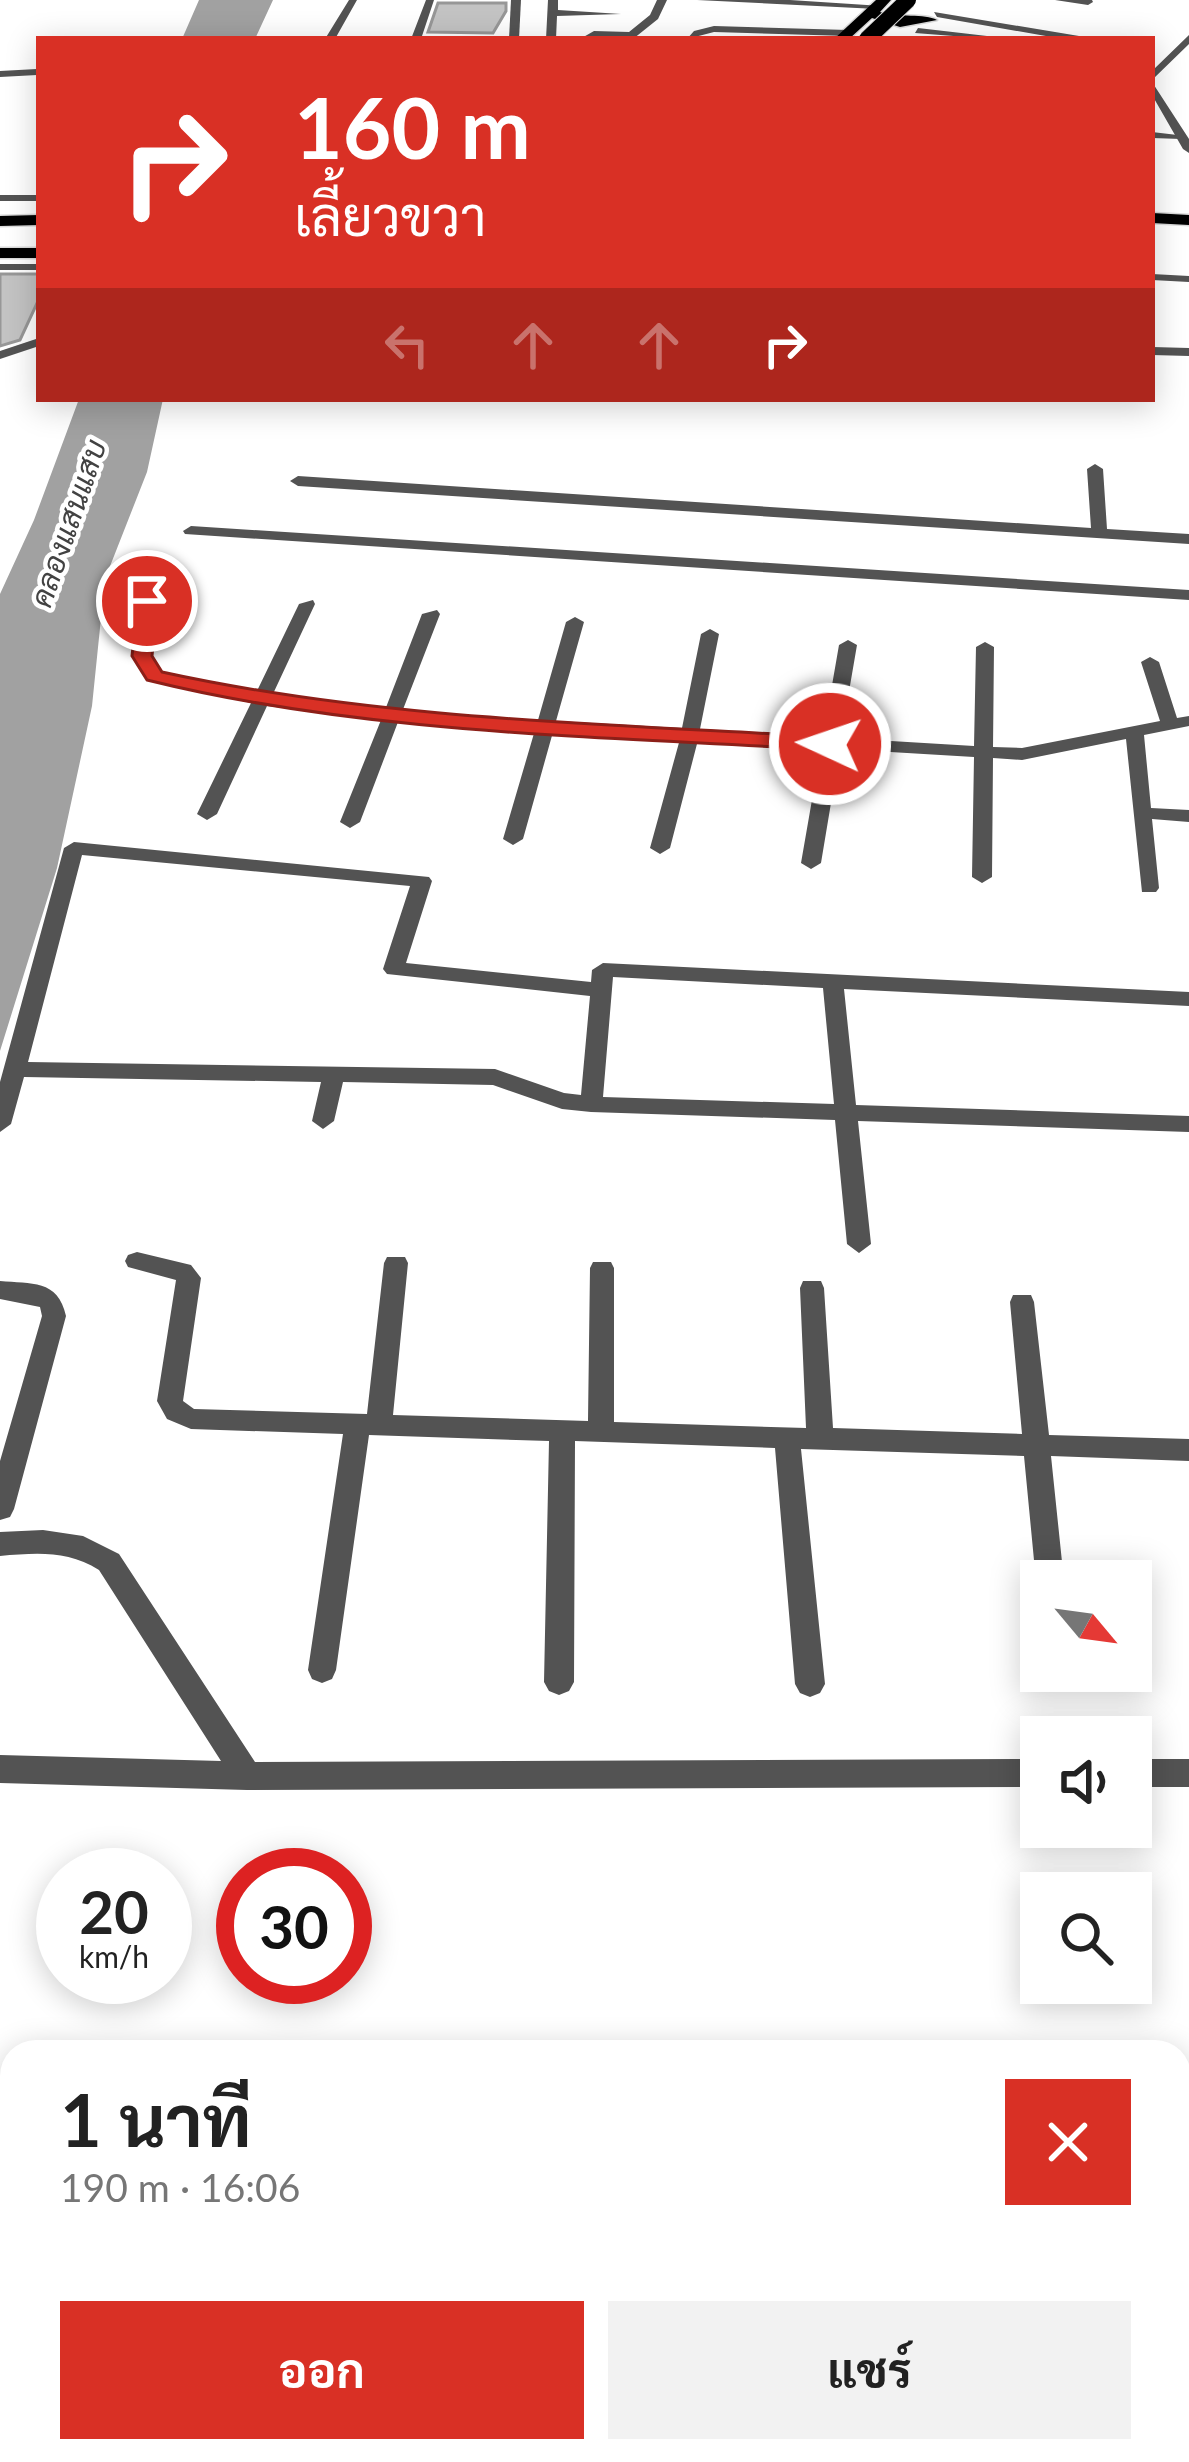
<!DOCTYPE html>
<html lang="th">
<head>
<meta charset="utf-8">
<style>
	body { margin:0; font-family:Lato,Sarabun,sans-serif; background:#f2f2f2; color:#222; height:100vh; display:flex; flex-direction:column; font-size:45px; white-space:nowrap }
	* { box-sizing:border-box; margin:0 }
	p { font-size:39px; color:#767676 }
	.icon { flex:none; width:66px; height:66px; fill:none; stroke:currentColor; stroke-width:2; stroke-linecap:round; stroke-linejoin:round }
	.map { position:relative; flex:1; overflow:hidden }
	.details { position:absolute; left:0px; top:2040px; width:1191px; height:423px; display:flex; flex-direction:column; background:#fff; border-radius:36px 36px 0 0; box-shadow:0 6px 30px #0003 }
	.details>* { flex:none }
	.top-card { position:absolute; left:36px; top:36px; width:1119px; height:366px; border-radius:0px; box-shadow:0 6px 30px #0003; background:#d93025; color:#fff; overflow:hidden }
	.needle { width:78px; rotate:119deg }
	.tools { position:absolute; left:1020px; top:1560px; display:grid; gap:24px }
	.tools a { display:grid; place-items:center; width:132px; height:132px; border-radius:0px; background:#fff; box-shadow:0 6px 30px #0003; font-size:60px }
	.speed { position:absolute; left:36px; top:1848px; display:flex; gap:24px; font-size:60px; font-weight:700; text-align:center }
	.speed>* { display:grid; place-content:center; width:156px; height:156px; border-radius:50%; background:#fff; box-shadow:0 6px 30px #0003; line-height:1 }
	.speed small { font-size:30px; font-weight:400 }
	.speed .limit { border:18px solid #d22; background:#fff; color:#111 }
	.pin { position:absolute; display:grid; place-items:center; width:102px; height:102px; color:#fff; margin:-51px; border:6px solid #fff; border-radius:50%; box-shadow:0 3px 12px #0007 }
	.me { position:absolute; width:132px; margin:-66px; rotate:273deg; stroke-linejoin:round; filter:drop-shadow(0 0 9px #0008) }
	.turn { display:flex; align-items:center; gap:42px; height:252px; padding:0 60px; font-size:54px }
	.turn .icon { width:156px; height:156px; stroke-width:2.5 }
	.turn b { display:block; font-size:84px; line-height:102px }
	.lanes { display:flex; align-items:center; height:114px; padding:0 60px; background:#0003; justify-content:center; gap:60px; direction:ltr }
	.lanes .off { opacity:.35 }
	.round { display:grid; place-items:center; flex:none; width:126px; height:126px; border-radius:0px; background:#f2f2f2 }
	.head { display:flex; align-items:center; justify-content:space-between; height:204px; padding:0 60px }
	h1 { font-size:72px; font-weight:700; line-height:90px }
	.action { display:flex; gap:24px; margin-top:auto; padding:24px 60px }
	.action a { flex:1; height:138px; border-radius:0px; background:#d93025; color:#fff; font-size:48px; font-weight:700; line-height:138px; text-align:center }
	.action a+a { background:#f2f2f2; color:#222 }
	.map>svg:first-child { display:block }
	.water { fill:#a1a1a1 }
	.building { fill:#c3c3c3; stroke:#979797; stroke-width:3 }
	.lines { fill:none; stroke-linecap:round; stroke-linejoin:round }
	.primary-casing { stroke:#dbdbdb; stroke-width:3 }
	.trunk-casing { stroke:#dbdbdb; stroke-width:3 }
	.service { fill:#535353; fill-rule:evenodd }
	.minor { fill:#535353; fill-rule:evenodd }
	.tertiary { fill:#535353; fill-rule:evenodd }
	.primary { fill:#000; fill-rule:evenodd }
	.trunk { fill:#000; fill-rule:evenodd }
	.trunk-bridge-casing { stroke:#dbdbdb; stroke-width:18; stroke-linecap:butt }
	.trunk-bridge { stroke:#000; stroke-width:16 }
	.route { fill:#d93025; stroke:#8d1f18; stroke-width:3 }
	.labels { text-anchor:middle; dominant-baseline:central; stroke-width:9; stroke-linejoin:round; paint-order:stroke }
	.far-water-label { font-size:30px; font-style:italic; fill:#424242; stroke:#fff }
</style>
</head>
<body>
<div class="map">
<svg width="1189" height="2462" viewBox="0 0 1189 2462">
	<rect width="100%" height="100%" fill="#fff"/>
	<!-- water -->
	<path class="water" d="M199,0H273L255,39H182Z
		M79,399H163L147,472L105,579L92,706L57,868L0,1051V594L34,520Z"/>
	<!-- building -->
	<path class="building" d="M438,3H506V11L493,33L428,32Z
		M0,274H39V299L20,340L0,346Z"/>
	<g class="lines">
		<!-- primary casing -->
		<g class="primary-casing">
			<path id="primary" d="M1152,213L1189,215V225L1152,223Z"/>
		</g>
		<!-- trunk casing -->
		<g class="trunk-casing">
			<path id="trunk" d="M876,0H891L880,12C898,18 925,13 937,20L900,27L872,18L849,39H834Z
				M39,215V225L0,226V216Z
				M0,248H39V258H0Z"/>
		</g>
		<!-- service -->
		<path class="service" d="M349,0H357L335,39H325Z
			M426,0H434L421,39H411Z
			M934,12L1079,36L1084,39H1063L937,17Z
			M714,26L848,30L853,33L848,36L714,32L687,39L694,31Z
			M918,28L987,36L992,39L915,33Z
			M37,69V75L0,77V71Z
			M1152,132L1186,136L1181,139L1152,138Z
			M0,195H39V201H0Z
			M0,264H39V270H0Z
			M1152,274L1189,276V282L1152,280Z
			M39,338V346L0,359V351Z
			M1152,347L1189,348V356L1152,355Z"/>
		<!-- minor -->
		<path class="minor" d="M548,0H558V10L621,14L557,16L556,39H546Z
			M657,0H667L658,19L633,39H580L594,31L629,32L650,15Z
			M697,0H790L882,6L877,9Z
			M1055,0H1092L1093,2L1088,5Z
			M1189,35V44L1152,80V71Z
			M1152,82L1189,139V153L1183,149L1152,95Z
			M1095,464L1103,469L1107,529L1189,534V544L298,486L290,481L298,476L1091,528L1087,469Z
			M191,526L1189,590V600L185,534L183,531Z
			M147,596L155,601L151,656L161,672L256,693L299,604L313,600L315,604L272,696L385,710L422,614L437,610L440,614L402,712L538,720L566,622L575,617L584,622L556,721L682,728L701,634L710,629L719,634L700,729L823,737L839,645L848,640L857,645L841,738L974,746L976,647L985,642L994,647L993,747L1022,748L1160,721L1141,662L1150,657L1159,662L1177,718L1189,716V726L1144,735L1151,808L1189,810V822L1152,819L1159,888L1156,892H1142L1126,739L1022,760L993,758L992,877L982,883L972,877L974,757L840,749L821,863L811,869L801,863L821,748L698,740L670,848L660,854L650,848L680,739L553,732L523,839L513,845L503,839L535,730L398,722L360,822L350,828L340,822L381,720L267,706L217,814L207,820L197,814L251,703L148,680L133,656L139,601Z
			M74,842L429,877L432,881L406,963L591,982L592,970L603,963L1189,992V1006L844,989L856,1105L1189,1116V1132L858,1121L871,1244L859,1253L847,1244L835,1120L591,1112L562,1109L493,1085L343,1082L334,1121L323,1129L312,1121L321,1082L24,1077L11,1124L0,1132V1082L64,848ZM82,855L410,886L383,969L387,974L590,996L581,1095L564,1093L495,1069L28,1062ZM613,977L823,988L834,1104L603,1097Z
			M137,1252L191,1265L201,1278L183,1401L194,1409L367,1414L384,1263L387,1257H405L408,1263L393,1415L588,1421L590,1268L593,1262H611L614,1268V1422L806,1428L800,1288L803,1281H821L824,1288L833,1428L1022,1434L1010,1302L1013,1295H1031L1034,1302L1049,1435L1189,1439V1461L1051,1456L1064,1581H1041V1590L1036,1581L1024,1456L801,1449L825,1684L820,1693L810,1697L800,1693L795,1684L775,1448L575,1441L574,1682L569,1691L559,1695L549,1691L544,1682L549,1441L369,1435L336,1670L332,1679L322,1683L312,1679L308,1670L343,1434L191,1429L167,1419L157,1401L176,1280L128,1267L125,1261L128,1255Z
			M0,1281C31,1284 58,1279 66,1316L14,1509L10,1517L0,1520V1461L42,1316L40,1307L0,1299Z
			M43,1530L83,1536L119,1554L255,1762L1041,1759V1787L247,1790L0,1783V1755L221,1761L99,1570C67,1550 36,1553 0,1556V1532Z
			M1044,1671H1072L1068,1683L1058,1687L1048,1683Z
			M1131,1759H1189V1787H1131Z
			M1179,2189H1189V2225H1179Z
			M0,2384H12V2422H0Z
			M509,2451H547V2462H509Z"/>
		<!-- tertiary -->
		<path class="tertiary" d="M511,0H521L519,39H509Z"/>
		<!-- primary -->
		<use href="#primary" class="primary"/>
		<!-- trunk -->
		<use href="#trunk" class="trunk"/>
		<!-- trunk-bridge casing -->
		<g class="trunk-bridge-casing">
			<path id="trunk-bridge" d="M867,39L908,0"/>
		</g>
		<!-- trunk-bridge -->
		<use href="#trunk-bridge" class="trunk-bridge"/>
	</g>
	<!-- route -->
	<path class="route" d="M147,595L157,601L152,656L162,672C381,720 607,724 830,737L840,744L830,750C602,736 369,735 147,680L132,656L138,601Z"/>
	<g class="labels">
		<!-- far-water labels -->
		<g class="far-water-label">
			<text transform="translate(67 523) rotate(-71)">คลองแสนแสบ</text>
		</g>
	</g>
</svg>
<div class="tools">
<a><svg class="needle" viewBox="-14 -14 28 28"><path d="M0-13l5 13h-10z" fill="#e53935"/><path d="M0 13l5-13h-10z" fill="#767676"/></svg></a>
<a><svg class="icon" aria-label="sound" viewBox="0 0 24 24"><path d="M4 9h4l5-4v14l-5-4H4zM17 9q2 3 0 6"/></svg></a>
<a><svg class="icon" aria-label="search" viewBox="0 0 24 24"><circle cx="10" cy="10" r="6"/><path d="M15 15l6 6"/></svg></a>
</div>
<div class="speed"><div>20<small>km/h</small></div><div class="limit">30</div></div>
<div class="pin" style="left:147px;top:601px;background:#d93025"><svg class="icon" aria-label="arrive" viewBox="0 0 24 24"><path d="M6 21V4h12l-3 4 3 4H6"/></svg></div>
<svg class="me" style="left:830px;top:744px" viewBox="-20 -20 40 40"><circle r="17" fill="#d93025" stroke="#fff" stroke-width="3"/><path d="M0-11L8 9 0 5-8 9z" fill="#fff"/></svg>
<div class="top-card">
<div class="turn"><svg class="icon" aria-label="right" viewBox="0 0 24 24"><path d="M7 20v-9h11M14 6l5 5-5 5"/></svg><div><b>160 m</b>เลี้ยวขวา</div></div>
<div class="lanes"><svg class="icon off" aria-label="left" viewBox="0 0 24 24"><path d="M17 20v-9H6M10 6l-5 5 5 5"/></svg><svg class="icon off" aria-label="ahead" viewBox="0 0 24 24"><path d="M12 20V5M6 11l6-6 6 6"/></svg><svg class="icon off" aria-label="ahead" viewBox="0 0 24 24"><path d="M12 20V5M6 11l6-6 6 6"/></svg><svg class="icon" aria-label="right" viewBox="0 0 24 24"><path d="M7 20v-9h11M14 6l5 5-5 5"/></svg></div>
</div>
<section class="details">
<div class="head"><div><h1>1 นาที</h1><p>190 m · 16:06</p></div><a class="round" style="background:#d93025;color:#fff"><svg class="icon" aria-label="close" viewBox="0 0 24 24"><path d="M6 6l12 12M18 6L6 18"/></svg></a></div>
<div class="action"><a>ออก</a><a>แชร์</a></div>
</section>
</div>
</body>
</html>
